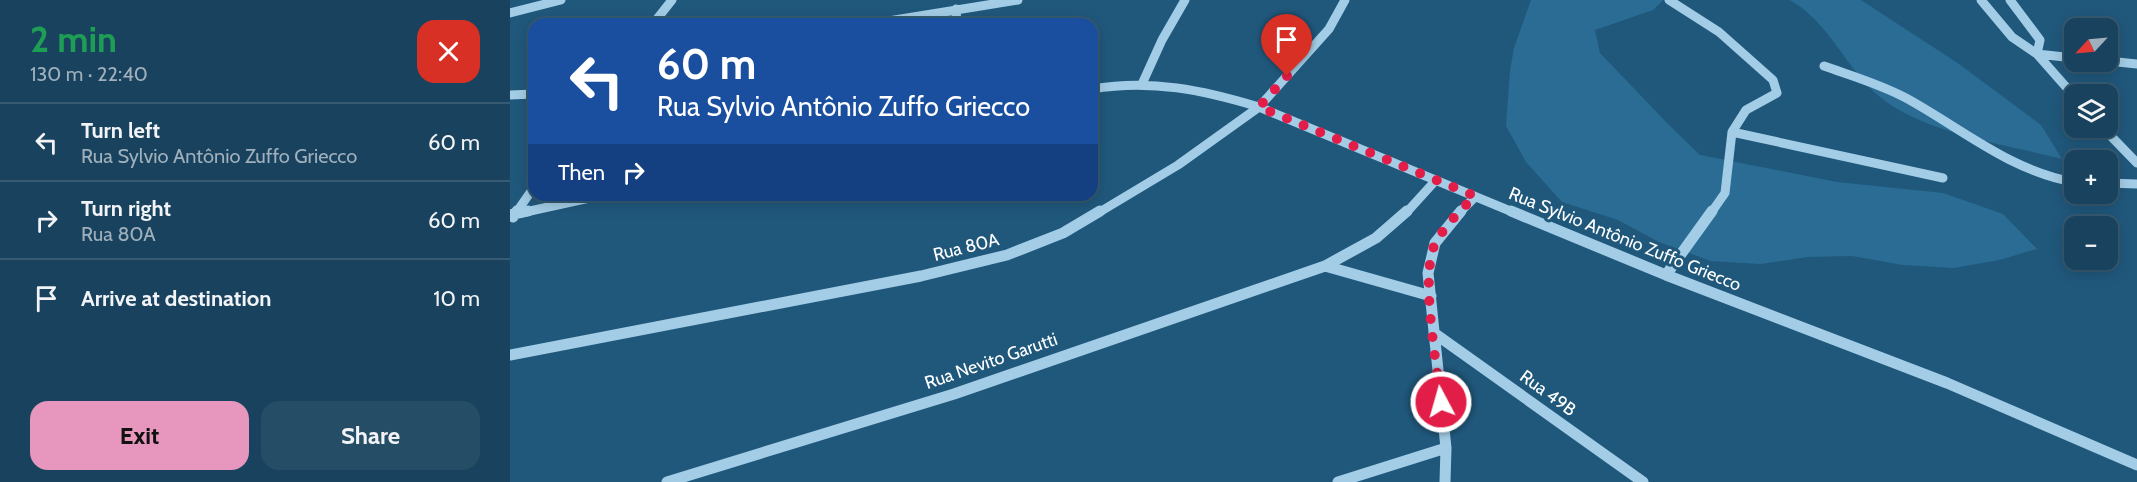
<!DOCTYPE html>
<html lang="en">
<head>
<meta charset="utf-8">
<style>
	body { margin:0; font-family:Cabin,sans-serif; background:#254d66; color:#f1f3f6; height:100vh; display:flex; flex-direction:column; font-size:22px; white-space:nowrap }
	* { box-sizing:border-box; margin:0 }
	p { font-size:20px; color:#9fb0bc }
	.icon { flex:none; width:33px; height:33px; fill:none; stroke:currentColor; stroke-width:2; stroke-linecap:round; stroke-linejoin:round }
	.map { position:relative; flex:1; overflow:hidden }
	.details { display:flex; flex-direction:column; background:#18425d; width:510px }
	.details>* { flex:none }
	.banner { position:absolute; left:18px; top:18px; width:570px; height:183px; border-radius:18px; box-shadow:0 3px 15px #0003,0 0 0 2px #365b72; background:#1a4fa0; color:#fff; overflow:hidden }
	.needle { width:39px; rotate:244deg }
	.fabs { position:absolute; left:1554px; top:18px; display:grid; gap:12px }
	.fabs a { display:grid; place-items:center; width:54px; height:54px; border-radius:12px; background:#18425d; box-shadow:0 3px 15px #0003,0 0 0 2px #365b72; font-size:30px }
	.pin { position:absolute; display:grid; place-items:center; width:51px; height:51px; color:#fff; margin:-62px -26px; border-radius:50% 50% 50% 0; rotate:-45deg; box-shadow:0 0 6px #0007 }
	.pin .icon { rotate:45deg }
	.me { position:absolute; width:66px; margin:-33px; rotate:354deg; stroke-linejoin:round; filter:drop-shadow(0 0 4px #0008) }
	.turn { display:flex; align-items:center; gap:21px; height:126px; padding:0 30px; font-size:27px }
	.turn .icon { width:78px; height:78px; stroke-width:2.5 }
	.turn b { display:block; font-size:42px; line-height:51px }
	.then { display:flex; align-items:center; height:57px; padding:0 30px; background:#0003; gap:12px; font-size:22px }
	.round { display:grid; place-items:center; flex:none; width:63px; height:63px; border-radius:18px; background:#254d66 }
	.overview { display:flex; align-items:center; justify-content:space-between; height:102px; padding:0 30px }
	h1 { font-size:36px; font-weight:700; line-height:45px; color:#1e9e55 }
	.primary-button { display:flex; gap:12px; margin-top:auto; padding:12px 30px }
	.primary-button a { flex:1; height:69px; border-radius:18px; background:#e797bd; color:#111; font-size:24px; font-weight:700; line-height:69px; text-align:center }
	.primary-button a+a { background:#254d66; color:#f1f3f6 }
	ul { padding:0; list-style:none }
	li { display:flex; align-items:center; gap:18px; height:78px; padding:0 30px; border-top:2px solid #365b72 }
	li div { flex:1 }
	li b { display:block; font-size:22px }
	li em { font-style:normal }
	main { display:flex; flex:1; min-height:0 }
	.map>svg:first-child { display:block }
	.green { fill:#2a6c94 }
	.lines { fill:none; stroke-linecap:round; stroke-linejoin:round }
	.minor-far1 { stroke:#a3cde6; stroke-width:9 }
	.minor { stroke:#a3cde6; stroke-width:11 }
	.route { stroke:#e11d48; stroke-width:10; stroke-dasharray:0 18 }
	.labels { text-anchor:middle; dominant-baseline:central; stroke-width:6; stroke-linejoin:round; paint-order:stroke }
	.street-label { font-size:18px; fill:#fff; stroke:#20587c }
</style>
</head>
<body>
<main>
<section class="details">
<div class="overview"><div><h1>2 min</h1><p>130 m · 22:40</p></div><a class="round" style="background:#d93025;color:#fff"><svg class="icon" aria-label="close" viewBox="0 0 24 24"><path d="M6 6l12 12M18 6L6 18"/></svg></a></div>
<ul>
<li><svg class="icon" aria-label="left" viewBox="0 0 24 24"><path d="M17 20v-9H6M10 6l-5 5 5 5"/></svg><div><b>Turn left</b><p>Rua Sylvio Antônio Zuffo Griecco</p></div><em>60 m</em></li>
<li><svg class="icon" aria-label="right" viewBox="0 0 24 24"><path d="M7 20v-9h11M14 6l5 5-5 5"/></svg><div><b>Turn right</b><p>Rua 80A</p></div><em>60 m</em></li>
<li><svg class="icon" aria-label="arrive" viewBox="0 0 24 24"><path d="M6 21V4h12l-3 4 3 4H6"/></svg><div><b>Arrive at destination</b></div><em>10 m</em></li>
</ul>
<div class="primary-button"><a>Exit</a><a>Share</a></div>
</section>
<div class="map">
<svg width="1627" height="482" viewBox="0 0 1627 482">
	<rect width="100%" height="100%" fill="#20587c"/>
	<!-- green -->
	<path class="green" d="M1021,0H1153L1143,10L1085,30L1090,53L1159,125L1190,155L1327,182L1433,193L1493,214L1527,249L1489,260L1444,268L1393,265L1342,256L1297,257L1251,264L1201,261L1149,242L1108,220L1052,202L1016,162L996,126L1000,71L1004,48Z
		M1280,0H1351L1449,64L1531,125L1552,159C1498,145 1413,133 1370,97C1335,68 1321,24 1280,0Z"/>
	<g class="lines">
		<!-- minor-far1 -->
		<path class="minor-far1" d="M1159,0L1209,32L1263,80L1267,93L1236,110L1222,132L1215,193L1201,213
			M1471,0L1502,37L1527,54L1564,96
			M1500,0L1530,40L1527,54
			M446,9L447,24
			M0,13L51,0
			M143,24L162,0
			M360,24L508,0
			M1527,54L1564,58
			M1598,61L1627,64
			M1314,66C1342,76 1370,84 1396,98C1451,128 1500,171 1564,182
			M632,84L652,40L675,0
			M582,89C641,79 693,90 749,107L1005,213
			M0,95L24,94
			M1593,128L1627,163
			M1222,132L1433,178
			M1598,183L1627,184
			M6,213L24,187
			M11,213L93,195
			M588,213L668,165L749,107L819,29L835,0
			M896,213L926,180
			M949,213L965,197"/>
		<!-- minor -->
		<path class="minor" d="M1001,211L1156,275L1437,383L1627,465
			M0,215L18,211
			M3,217L7,211
			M815,266L921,296
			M1156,275L1202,211
			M924,333L1133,482
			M0,355L411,276L497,255L553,233L590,211
			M157,482L444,394L815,266L866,238L897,211
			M828,482L936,448
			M935,482L936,448L918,273L925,243L951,211"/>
	</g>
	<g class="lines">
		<!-- route -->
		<path class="route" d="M777,76L749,107L965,196C951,210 936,224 926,242C909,271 927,366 931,402"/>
	</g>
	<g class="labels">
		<!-- street labels -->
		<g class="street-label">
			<text transform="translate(1115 239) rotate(22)">Rua Sylvio Antônio Zuffo Griecco</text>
			<text transform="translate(456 247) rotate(-14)">Rua 80A</text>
			<text transform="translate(481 361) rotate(-19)">Rua Nevito Garutti</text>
			<text transform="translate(1038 393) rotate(36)">Rua 49B</text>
		</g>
	</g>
</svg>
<div class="fabs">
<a><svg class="needle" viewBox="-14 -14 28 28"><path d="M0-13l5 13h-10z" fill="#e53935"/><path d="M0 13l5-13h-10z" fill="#9fb0bc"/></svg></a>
<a><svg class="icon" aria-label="layers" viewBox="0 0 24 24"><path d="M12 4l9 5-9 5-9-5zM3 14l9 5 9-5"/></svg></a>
<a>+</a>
<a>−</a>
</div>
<div class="pin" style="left:777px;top:76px;background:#d93025"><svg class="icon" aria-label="arrive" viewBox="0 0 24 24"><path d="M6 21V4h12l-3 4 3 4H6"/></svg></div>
<svg class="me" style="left:931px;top:402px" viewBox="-20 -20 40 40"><circle r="17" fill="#e11d48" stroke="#fff" stroke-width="3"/><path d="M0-11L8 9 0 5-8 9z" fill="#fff"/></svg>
<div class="banner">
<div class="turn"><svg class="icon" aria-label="left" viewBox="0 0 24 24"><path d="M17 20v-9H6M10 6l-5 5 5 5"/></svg><div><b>60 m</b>Rua Sylvio Antônio Zuffo Griecco</div></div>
<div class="then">Then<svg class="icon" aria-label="right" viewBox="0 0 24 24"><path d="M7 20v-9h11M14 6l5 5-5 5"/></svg></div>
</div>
</div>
</main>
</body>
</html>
